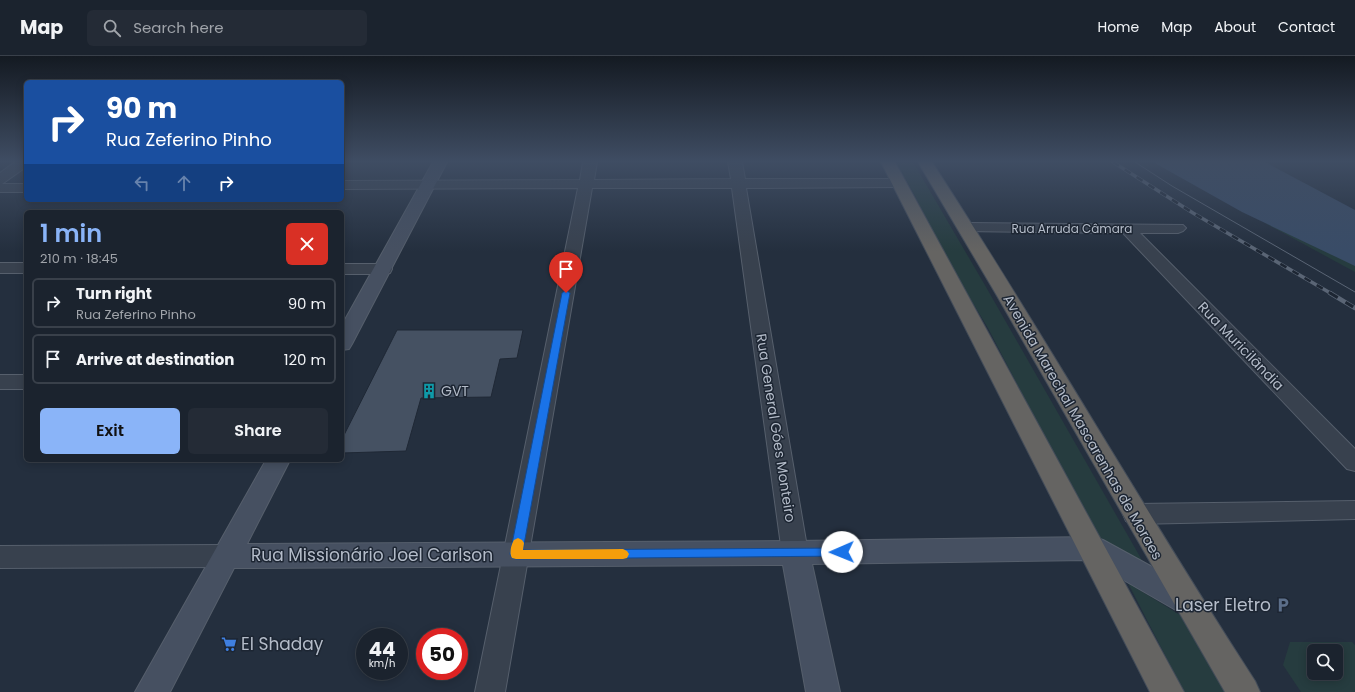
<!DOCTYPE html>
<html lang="en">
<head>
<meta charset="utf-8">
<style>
	body { margin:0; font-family:Poppins,sans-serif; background:#242b36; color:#f1f3f6; height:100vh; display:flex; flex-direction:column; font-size:15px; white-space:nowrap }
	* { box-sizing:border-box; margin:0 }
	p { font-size:13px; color:#a0a4aa }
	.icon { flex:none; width:22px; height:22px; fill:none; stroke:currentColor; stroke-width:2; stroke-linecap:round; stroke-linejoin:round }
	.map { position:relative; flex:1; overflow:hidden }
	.sheet { position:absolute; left:24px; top:154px; width:320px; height:252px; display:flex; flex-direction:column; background:#1b232e; border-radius:6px; box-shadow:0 2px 10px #0003,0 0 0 1px #39404a }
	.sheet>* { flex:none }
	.banner { position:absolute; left:24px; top:24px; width:320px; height:122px; border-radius:6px; box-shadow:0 2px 10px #0003,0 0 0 1px #39404a; background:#1a4fa0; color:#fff; overflow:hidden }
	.fabs { position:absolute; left:1307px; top:588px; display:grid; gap:8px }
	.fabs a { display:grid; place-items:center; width:36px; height:36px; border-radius:6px; background:#1b232e; box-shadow:0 2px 10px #0003,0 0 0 1px #39404a; font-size:20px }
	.speed { position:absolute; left:356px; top:572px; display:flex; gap:8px; font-size:20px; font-weight:700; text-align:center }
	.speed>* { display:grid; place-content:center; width:52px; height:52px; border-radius:50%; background:#1b232e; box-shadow:0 2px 10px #0003,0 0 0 1px #39404a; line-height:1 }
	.speed small { font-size:10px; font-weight:400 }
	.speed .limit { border:6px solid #d22; background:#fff; color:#111 }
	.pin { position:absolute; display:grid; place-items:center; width:34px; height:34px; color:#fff; margin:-41px -17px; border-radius:50% 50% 50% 0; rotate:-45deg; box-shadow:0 0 4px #0007 }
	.pin .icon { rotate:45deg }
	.me { position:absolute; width:44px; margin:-22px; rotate:269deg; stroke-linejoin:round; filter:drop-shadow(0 0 3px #0008) }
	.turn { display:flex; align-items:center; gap:14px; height:84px; padding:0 16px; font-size:18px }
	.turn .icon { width:52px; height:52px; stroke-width:2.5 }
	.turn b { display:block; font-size:28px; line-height:34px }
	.lanes { display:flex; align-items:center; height:38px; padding:0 16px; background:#0003; justify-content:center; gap:20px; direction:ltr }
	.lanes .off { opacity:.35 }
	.round { display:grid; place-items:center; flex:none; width:42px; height:42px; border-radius:6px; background:#242b36 }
	.head { display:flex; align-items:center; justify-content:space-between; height:68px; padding:0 16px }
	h1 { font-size:24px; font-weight:600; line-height:30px; color:#8ab4f8 }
	.cta { display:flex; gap:8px; margin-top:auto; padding:8px 16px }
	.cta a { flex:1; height:46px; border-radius:6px; background:#8ab4f8; color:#111; font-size:16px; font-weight:600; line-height:46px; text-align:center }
	.cta a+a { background:#242b36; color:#f1f3f6 }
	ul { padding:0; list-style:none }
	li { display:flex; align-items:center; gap:12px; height:50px; margin:0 8px 6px; padding:0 8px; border:2px solid #39404a; border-radius:6px }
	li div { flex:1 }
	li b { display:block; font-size:15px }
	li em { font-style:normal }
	header { display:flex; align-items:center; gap:24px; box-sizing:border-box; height:56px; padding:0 20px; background:#1b232e; border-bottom:1px solid #39404a }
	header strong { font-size:19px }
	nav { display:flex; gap:22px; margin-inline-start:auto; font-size:14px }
	.search { width:280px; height:36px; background:#242b36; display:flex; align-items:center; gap:10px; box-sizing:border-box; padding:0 14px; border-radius:6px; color:#a0a4aa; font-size:15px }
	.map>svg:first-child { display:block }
	.green { fill:#263c3f; fill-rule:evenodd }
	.water { fill:#394c67 }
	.building { fill:#455162; stroke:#1f2835 }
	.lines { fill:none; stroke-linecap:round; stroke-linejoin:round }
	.minor-casing { stroke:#565f6c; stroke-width:2 }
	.secondary-casing { stroke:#565f6c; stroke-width:2 }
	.trunk-casing { stroke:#434c59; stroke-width:2 }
	.minor { fill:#38414e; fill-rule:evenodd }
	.secondary { fill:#465061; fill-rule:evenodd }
	.trunk { fill:#656462; fill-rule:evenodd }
	.tram { stroke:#5a6575; stroke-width:1 }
	.rail-far1-casing { stroke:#5a6575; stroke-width:3.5 }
	.rail-casing { stroke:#5a6575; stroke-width:4.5 }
	.rail-far1 { stroke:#1d2633; stroke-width:2.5; stroke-dasharray:7; stroke-linecap:butt }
	.rail { stroke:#1d2633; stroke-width:3; stroke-dasharray:9; stroke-linecap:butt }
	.route { fill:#1a73e8; stroke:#114b97 }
	.slow { fill:#f59e0b }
	.labels { text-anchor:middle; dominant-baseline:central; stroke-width:3; stroke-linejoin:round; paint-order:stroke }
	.far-street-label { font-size:12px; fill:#b4bcc9; stroke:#1d2633 }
	.street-label { font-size:14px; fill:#b4bcc9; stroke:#1d2633 }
	.poi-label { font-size:14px; fill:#b4bcc9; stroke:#1d2633; text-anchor:start }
	.near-street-label { font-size:17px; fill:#b4bcc9; stroke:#1d2633 }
	.near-poi-label { font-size:17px; fill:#b4bcc9; stroke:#1d2633; text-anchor:end }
</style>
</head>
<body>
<header>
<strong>Map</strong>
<div class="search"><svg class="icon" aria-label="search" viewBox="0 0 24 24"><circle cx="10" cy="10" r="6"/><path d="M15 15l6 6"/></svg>Search here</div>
<nav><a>Home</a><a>Map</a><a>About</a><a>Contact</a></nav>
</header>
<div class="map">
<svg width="1355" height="636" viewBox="0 0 1355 636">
	<rect width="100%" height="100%" fill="#242f3e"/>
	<!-- green -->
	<path class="green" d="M896,106H913L986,231L1151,520L1107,494L1046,384L988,272L946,203L914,138Z
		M1263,166L1355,205V216Z
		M1128,527L1180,559L1225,636H1184Z
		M1290,586H1352L1355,589V636H1301L1283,609ZM1314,595H1336V617H1314Z"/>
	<!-- water -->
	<path class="water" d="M1153,106H1265L1355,154V210L1242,156Z"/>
	<!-- building -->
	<path class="building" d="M397,274H523L517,302L500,303L491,341L421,342L406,395L342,397V383Z"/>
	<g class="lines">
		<!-- minor casing -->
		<g class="minor-casing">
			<path id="minor" d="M15,106H26V111L2,128H26V136H0V117Z
				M583,106H597L594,124L731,123L728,106H742L745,123H899L904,124L906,127L904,130L899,131L746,132L808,497L804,504L795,508L786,504L782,497L732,132H592L505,636H475L578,132L342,133V125L580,124Z
				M967,167L1183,169L1186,172L1183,175L1178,177H1140L1355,393V415L1347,413L1123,177L962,175L959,172L962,169Z
				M0,207H26V217H0Z
				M342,208H384L390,209L392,213L390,217L384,218H342Z
				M0,319H26V333H0Z
				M1355,445V463L1135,468L1126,465L1123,458L1126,451L1135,448Z
				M226,489L235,492L239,500L235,508L226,511L0,512V490Z"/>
		</g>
		<!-- secondary casing -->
		<g class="secondary-casing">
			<path id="secondary" d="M433,106H447L352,288L349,293L342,294V269Z
				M266,404H290L247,488L795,485L1093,481L1103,484L1196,535L1200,544L1196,553L1185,557L1174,553L1089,504L812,508L840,636H806L783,509L234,512L170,636H135Z"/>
		</g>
		<!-- trunk casing -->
		<g class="trunk-casing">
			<path id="trunk" d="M881,106H895L1184,636H1150Z
				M918,106H932C1043,277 1144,454 1255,625L1260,636H1225L996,238Z"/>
		</g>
		<!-- minor -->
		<use href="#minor" class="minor"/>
		<!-- secondary -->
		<use href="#secondary" class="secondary"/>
		<!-- trunk -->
		<use href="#trunk" class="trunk"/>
		<!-- tram -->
		<path class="tram" d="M1135,106L1172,130L1355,236"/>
		<!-- rail-far1 casing -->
		<g class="rail-far1-casing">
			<path id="rail-far1" d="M1113,106L1193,157L1332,238"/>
		</g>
		<!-- rail casing -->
		<g class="rail-casing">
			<path id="rail" d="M1330,237L1355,252"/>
		</g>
		<!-- rail-far1 -->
		<use href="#rail-far1" class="rail-far1"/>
		<!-- rail -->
		<use href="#rail" class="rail"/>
	</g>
	<!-- sky -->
	<linearGradient id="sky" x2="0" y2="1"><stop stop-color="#141a22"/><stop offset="0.54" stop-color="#3f4d63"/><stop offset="1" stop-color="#3f4d63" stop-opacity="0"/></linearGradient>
	<rect width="1355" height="195" fill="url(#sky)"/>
	<!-- route -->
	<path class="route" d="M566,234L570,237L523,494L842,492L847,493L848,496L847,500L516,503L512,502L510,498L562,237Z"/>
	<!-- slow -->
	<path class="slow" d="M518,482L522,484L524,487L523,494L623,493L627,495L629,498L627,502L623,503H516L512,502C509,497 511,489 514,484Z"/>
	<!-- icons -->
	<defs>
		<g id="building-bare" transform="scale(1.2)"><path d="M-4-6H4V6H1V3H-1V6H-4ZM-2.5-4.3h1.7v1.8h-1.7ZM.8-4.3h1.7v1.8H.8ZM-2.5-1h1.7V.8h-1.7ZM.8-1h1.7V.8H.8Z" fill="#0f9aa8" stroke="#1d2633" stroke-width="2.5" paint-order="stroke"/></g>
		<g id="parking-bare" transform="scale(1.2)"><path d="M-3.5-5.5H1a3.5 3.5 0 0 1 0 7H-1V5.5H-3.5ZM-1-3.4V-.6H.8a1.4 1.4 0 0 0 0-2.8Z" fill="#5c6f8a" stroke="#1d2633" stroke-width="2.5" paint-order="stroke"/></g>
		<g id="supermarket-bare" transform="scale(1.2)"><path d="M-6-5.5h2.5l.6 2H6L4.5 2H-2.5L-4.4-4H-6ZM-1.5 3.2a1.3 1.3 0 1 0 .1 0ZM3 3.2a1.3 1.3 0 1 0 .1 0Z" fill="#3f7fe0" stroke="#1d2633" stroke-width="2.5" paint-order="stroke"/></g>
	</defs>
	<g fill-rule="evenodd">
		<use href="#building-bare" x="429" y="335"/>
		<use href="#parking-bare" x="1283" y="549"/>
		<use href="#supermarket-bare" x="229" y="588"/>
	</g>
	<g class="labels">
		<!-- far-street labels -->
		<g class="far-street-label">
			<text x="1072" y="172">Rua Arruda Câmara</text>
		</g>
		<!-- street labels -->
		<g class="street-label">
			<text transform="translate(1241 290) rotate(46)">Rua Muricilândia</text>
			<text transform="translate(1083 371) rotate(60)">Avenida Marechal Mascarenhas de Moraes</text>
			<text transform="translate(776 372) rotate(81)">Rua General Góes Monteiro</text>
		</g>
		<!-- poi labels -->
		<g class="poi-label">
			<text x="441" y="335">GVT</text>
		</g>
		<!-- near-street labels -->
		<g class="near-street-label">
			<text x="372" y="499">Rua Missionário Joel Carlson</text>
		</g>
		<!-- near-poi labels -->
		<g class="near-poi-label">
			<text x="1271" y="549">Laser Eletro</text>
			<text x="241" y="588" text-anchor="start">El Shaday</text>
		</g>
	</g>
</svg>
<div class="fabs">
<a><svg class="icon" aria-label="search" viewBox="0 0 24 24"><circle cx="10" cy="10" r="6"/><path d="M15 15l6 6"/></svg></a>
</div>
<div class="speed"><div>44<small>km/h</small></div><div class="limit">50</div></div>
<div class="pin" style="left:566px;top:237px;background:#d93025"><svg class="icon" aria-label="arrive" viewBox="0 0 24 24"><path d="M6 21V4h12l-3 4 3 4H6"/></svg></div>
<svg class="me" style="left:842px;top:496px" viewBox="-20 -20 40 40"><circle r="19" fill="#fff"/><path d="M0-13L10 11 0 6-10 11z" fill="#1a73e8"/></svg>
<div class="banner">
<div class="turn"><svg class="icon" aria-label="right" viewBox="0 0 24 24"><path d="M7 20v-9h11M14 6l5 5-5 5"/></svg><div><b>90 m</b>Rua Zeferino Pinho</div></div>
<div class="lanes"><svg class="icon off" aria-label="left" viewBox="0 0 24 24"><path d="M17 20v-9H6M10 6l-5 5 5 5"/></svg><svg class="icon off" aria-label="ahead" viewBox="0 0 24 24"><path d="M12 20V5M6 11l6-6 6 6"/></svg><svg class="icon" aria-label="right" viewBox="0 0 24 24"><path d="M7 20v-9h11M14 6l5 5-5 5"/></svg></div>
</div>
<section class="sheet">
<div class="head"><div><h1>1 min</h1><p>210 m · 18:45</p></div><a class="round" style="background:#d93025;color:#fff"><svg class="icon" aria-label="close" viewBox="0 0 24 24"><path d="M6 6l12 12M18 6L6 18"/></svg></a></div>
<ul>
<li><svg class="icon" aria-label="right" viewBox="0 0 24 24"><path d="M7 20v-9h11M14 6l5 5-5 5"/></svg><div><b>Turn right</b><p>Rua Zeferino Pinho</p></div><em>90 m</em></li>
<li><svg class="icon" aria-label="arrive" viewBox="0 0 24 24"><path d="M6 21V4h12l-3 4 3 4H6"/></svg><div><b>Arrive at destination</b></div><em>120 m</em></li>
</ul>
<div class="cta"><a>Exit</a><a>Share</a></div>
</section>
</div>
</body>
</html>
